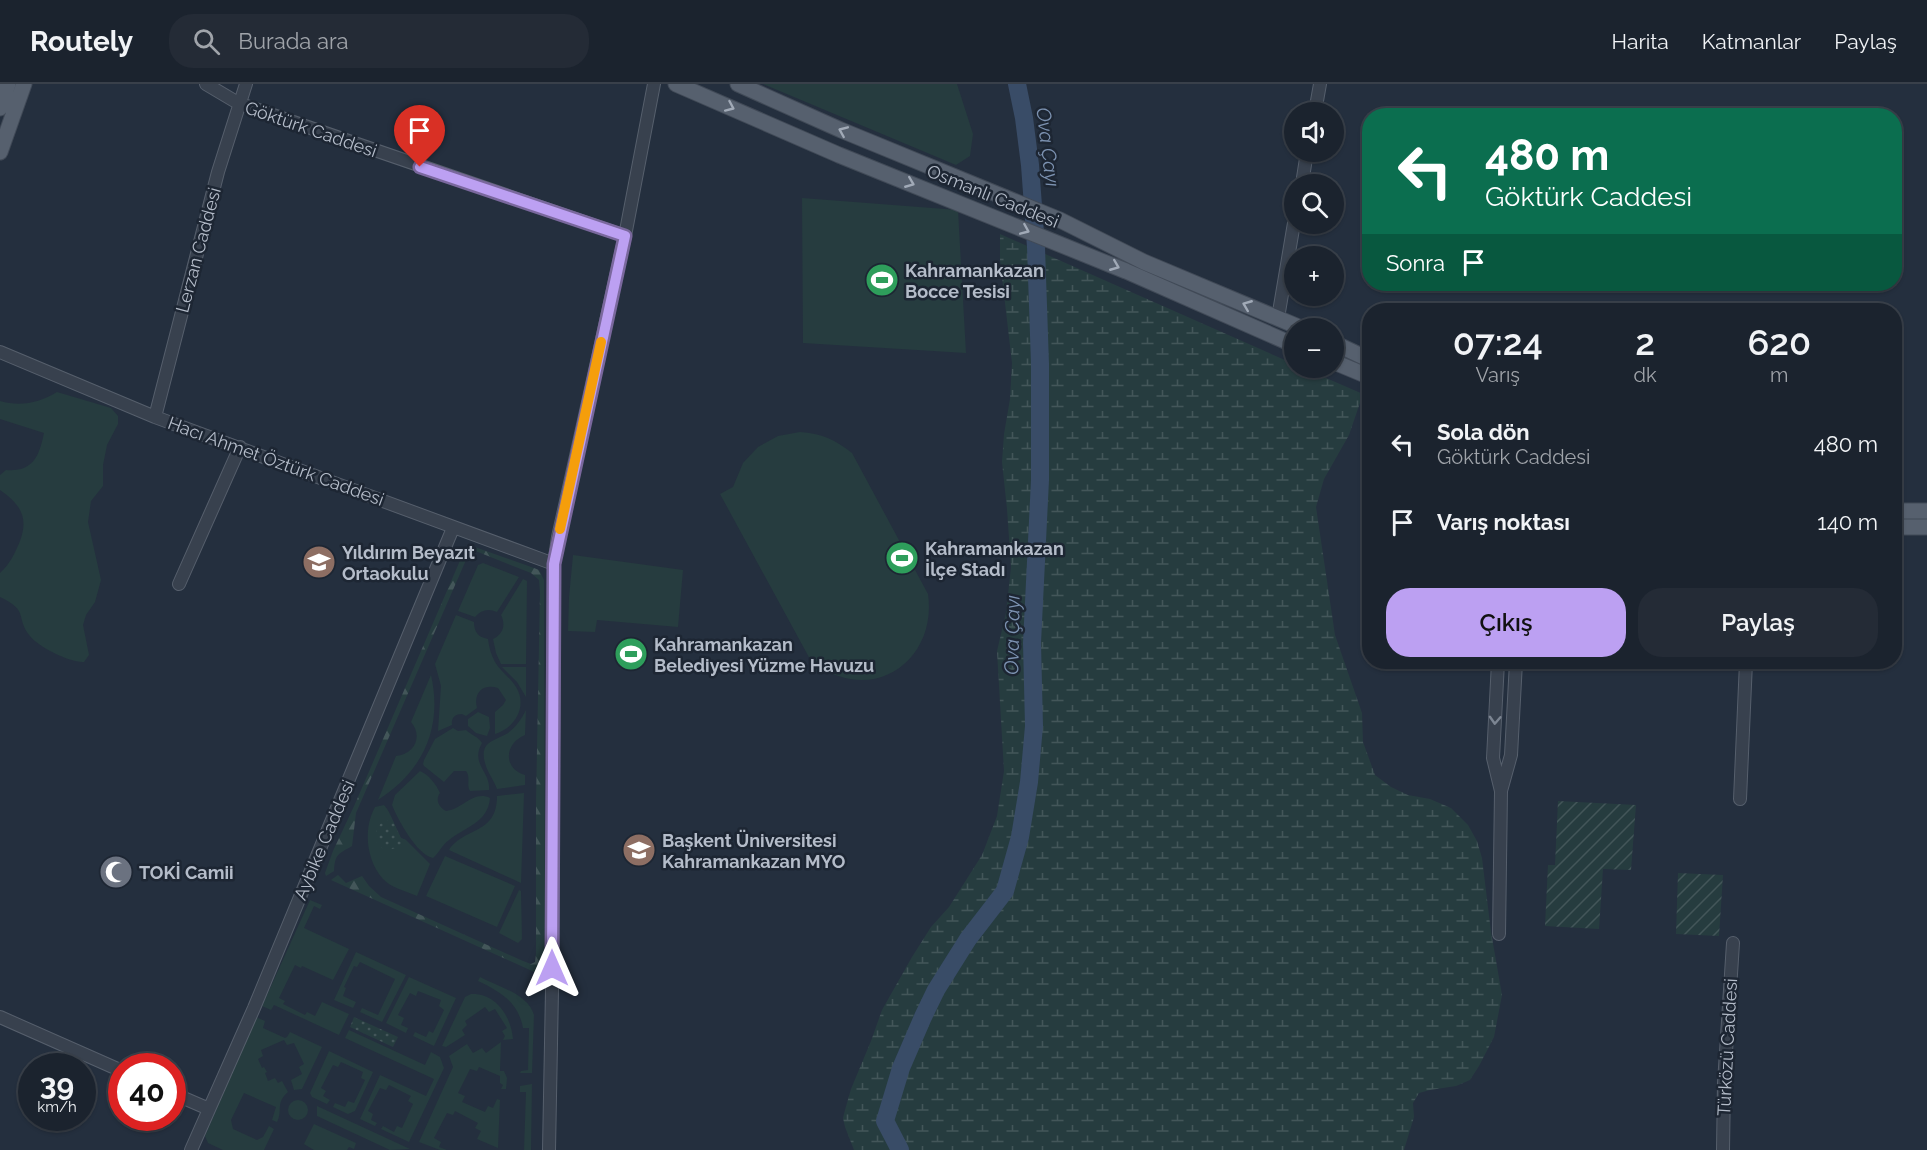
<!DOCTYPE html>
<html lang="tr">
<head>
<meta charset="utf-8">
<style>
	body { margin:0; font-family:Raleway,sans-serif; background:#242b36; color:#f1f3f6; height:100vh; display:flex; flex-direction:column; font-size:22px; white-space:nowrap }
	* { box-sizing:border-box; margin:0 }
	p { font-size:20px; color:#a0a4aa }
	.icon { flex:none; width:33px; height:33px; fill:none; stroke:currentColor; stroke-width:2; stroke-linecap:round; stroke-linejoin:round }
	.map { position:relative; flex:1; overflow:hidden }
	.details { position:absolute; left:1362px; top:219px; width:540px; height:366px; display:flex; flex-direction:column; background:#1b232e; border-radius:24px; box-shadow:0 2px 4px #0004,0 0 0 2px #39404a }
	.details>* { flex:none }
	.guide { position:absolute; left:1362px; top:24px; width:540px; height:183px; border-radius:24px; box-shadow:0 2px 4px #0004,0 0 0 2px #39404a; background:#0b6e4f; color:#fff; overflow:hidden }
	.controls { position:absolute; left:1284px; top:18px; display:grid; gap:12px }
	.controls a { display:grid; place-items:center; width:60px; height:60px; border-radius:50%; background:#1b232e; box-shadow:0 2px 4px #0004,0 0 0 2px #39404a; font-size:30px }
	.speed { position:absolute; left:18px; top:969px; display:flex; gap:12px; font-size:30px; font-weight:700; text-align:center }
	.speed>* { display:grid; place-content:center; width:78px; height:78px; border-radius:50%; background:#1b232e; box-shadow:0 2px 4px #0004,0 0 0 2px #39404a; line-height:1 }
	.speed small { font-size:15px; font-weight:400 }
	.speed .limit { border:9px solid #d22; background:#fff; color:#111 }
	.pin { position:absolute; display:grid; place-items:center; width:51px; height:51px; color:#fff; margin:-62px -26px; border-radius:50% 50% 50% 0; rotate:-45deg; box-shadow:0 0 6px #0007 }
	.pin .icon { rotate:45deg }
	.me { position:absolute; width:66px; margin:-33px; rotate:0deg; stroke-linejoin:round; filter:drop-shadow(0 0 4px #0008) }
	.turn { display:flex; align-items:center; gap:21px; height:126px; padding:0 24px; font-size:27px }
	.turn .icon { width:78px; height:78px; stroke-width:2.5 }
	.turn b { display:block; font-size:42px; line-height:51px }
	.then { display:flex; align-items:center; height:57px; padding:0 24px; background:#0003; gap:12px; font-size:22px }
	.eta { display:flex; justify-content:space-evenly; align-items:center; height:102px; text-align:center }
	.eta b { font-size:36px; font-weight:600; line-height:42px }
	.action { display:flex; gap:12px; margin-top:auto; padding:12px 24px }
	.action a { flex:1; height:69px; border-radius:24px; background:#bca0f2; color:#111; font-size:24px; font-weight:600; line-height:69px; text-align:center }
	.action a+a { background:#242b36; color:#f1f3f6 }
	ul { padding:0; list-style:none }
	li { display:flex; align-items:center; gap:18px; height:78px; padding:0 24px }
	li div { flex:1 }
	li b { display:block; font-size:22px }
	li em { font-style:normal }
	header { display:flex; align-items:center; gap:36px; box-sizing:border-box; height:84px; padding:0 30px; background:#1b232e; border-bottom:2px solid #39404a }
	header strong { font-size:28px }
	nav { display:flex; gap:33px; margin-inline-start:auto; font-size:21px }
	.search { width:420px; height:54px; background:#242b36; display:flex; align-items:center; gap:15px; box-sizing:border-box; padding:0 21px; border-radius:24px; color:#a0a4aa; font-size:22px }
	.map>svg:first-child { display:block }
	.grass { fill:#263c3f }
	.forest { fill:url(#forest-firs) }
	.wetland { fill:url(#wetland-marsh) }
	.park { fill:url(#park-dots) }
	.garden { fill:url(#garden-furrows) }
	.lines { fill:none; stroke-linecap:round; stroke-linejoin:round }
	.river { stroke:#394c67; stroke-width:18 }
	.minor-casing { stroke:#565f6c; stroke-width:14 }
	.major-casing { stroke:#414a57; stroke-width:17 }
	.minor { stroke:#38414e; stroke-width:12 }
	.major { stroke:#56606e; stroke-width:15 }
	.oneway { stroke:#a1aab7 }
	.oneway2 { stroke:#7c8592 }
	.route-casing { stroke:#7a689d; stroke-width:15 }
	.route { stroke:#bca0f2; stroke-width:10 }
	.slow { stroke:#f59e0b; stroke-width:10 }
	.labels { text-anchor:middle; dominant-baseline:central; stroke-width:5; stroke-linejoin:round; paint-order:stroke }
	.street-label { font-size:18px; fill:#b4bcc9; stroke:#1d2633 }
	.poi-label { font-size:18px; font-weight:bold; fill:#b4bcc9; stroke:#1d2633; text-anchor:start }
	.water-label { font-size:20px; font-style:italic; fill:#7c92b1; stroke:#1d2633 }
</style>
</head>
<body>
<header>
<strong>Routely</strong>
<div class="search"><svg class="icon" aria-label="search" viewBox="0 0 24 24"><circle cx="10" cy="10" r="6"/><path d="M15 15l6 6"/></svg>Burada ara</div>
<nav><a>Harita</a><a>Katmanlar</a><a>Paylaş</a></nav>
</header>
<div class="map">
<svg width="1927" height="1066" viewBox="0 0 1927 1066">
	<defs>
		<pattern id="forest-firs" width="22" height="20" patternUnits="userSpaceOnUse" patternTransform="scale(1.5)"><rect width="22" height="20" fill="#263c3f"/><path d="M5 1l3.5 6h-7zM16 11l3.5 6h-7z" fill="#435659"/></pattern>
		<pattern id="wetland-marsh" width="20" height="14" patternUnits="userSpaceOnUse" patternTransform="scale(1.5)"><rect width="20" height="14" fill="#263c3f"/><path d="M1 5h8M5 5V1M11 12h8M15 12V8" fill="none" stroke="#435659"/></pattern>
		<pattern id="park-dots" width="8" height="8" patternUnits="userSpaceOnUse" patternTransform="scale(1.5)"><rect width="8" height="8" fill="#263c3f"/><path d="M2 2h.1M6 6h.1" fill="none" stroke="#435659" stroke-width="1.8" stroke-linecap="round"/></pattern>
		<pattern id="garden-furrows" width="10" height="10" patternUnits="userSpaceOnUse" patternTransform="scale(1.5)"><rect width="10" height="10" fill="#263c3f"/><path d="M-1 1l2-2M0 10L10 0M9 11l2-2" fill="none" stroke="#435659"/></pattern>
	</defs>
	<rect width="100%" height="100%" fill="#242f3e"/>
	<!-- grass -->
	<path class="grass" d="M763,0H957L973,50L970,72L956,81Z
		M802,114L958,126L966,269L803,259Z
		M57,308L111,324L118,332V340L107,361L103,381V402L91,417L88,438L101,496L95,518L86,531L83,541L89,571L84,578C71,579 38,563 30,552C15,534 30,527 0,513V489C10,480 15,469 20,457C29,433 20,420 0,406V391L6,386C33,388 39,373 44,349L0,335V317C20,323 39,319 57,308Z
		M800,348C821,349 836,356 852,369L928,510C937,572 880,618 823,585L817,588L720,410L733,403L743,379L758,363L778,352Z
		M573,471L683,486L678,543L597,536L595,548L568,547L569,513Z
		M483,479L519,493L497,528C488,524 481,526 475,533L458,527L478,481Z
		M523,495L527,497L526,580H501L496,569L493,555C503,550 506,541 501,531Z
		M456,531L474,538C474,548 478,553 488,555C489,563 491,571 495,578C500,587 510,593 516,603C528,622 515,644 495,650V628L503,621L506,616L498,604C483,599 473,609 477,624L466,632L462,630C455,630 451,634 452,641L438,647L441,602L435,580Z
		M502,583H526V613L517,598Z
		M431,591C443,644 423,687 378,716L396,672C415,670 423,652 411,638Z
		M526,626L525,651C505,659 502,684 525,691V701L497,705C494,696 487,688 485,679C479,657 495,657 508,649C516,643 522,634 526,626Z
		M478,628L489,633L490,644L487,652L476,649L468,642V635Z
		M453,644L458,647L466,646C471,651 479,653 482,659C470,680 491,688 489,706L470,707C466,701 471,693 466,687H454L444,698L424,682L423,680L424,676L435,655Z
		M420,687C429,691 436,700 440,709C435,716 439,723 446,727C462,726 473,706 490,714C488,739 465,743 449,756C442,761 439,769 433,774C417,771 398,736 392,721L395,711Z
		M524,709L521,799L449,766C465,742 497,751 497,712Z
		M384,721C392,730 395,744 401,754L406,756L430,780L417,812C406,807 391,804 383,795C366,776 363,745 375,723Z
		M445,772L515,802L497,843L426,812Z
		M519,806L521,807L522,855L518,859L499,849Z
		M310,816L322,821L320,825L314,822L304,844L349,865L333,896L302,882L301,884L295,881L279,914L285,917L283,920L305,931L307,928L315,932L322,918L349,930L339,951L274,921L271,926L262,922Z
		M356,868L406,891L382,938L360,928L362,924L378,931L395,895L360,878L357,883L354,882L344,903L346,904L343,912L356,918L353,924L334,916Z
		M409,893L456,914L434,962L413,952L415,948L426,953L429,947L433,949L444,926L439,922L441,916L418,907L416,912L410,909L398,931L404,934L401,941L408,944L406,949L386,939Z
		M480,893C499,903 528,910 534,931L532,989H520L521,987L528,986L529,944H523C518,918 501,908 478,897Z
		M471,910C496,909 511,932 513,955L503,956L505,952L502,947L507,944L495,925L489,928L485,923L465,937L467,941L462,946L465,951L446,963L442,962L465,913Z
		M256,933L265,937L263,944L285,954L287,953L290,948L322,963L302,1005L294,1006L291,996L302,990L299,983L304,980L294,959L287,961L284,956L261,966L263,972L258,975L262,984L264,983L267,988L265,989L268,997L275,994L278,999L282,997L288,1008C275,1019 283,1027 277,1038L272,1036L276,1023L244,1009L231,1036L233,1045L257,1056L263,1053L269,1042L274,1045L264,1066H223L208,1059L205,1052Z
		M349,946L425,981L431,968L440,973L444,984L409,1058L381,1045L383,1042L394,1048L397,1042L402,1044L413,1020L408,1017L411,1012L389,1001L386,1006L380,1004L368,1027L373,1030L371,1036L377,1039L375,1042L360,1035L380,991L426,1012L434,995L345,954Z
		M501,958L500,987H504L507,994L506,1005H501L503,1001L500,999V992L479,983L477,987L470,985L458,1009L465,1012L462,1018L485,1028L488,1022L493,1024L497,1015L500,1016L498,1064L477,1055L481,1047L475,1044L478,1039L455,1027L453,1031L447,1029L434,1054L441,1058L439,1063L447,1066H440L419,1058L453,983L449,972L467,960L473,969L482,964L486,969Z
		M329,967L373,988L355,1027L348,1030L333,1023L335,1019L345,1023L348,1017L354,1019L365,996L361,994L363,988L341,978L338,983L333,981L321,1004L326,1007L323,1012L330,1016L327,1020L312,1013L310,1009Z
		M532,1000L531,1066H524L526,1008H520V1002Z
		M288 1026a10 10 0 1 1 20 0a10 10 0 1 1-20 0Z
		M317,1022L410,1065L390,1066L317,1032Z
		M314,1040L356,1059L354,1065L349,1063L347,1066H314L304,1060Z"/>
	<!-- forest -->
	<path class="forest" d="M469,461L534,484L539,486L544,496L545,878L543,890L541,891L331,796L338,791L346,799L362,792L369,802L381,813L523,877L531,880L535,878L536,870V718L540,508L539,496L531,489L478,468L472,466L469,469L356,729L352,762C338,770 335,770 334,787L326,792L325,789L333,767L355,720L465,465Z"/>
	<!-- wetland -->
	<path class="wetland" d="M1000,150L1294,280V284H1303L1363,310L1349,351L1324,395L1316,423L1335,551L1362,629L1363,658L1375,691L1391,703L1408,711L1430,715L1451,724L1468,741L1477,757L1482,774L1491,848L1502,911L1494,953L1479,982L1470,996L1456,1002L1430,1006L1419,1009L1413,1019L1414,1033L1404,1066H854L845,1043L843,1034L845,1026L851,1005L871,957L882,926L912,873L931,843L949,823L982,771L997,732L1004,687L997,567L1006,529L1011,483L1007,425L1002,378L1004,350L1010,315L1012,279L1000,176Z"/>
	<!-- park -->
	<path class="park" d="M392,735L401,754L406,756C388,777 365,759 381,739Z
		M354,933L398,953L393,963L350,943Z"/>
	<!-- garden -->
	<path class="garden" d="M1558,717L1636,721L1631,786L1603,785L1599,845L1545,842L1548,781H1555Z
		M1678,789L1723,791L1719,852L1676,850Z"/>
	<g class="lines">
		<!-- river -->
		<path class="river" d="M900,1066L885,1037L901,984L923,933L936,906L968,855L1005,807L1020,753L1029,698L1034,642L1032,559L1040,396V280L1036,163L1030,81L1024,34L1017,0"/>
		<!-- minor casing -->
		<g class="minor-casing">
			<path id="minor" d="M206,0L238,19L625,152
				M1315,28L1320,0
				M1302,100L1307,68
				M1278,234L1294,139
				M0,268L155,333L554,480
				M155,333L218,88L246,0
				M179,500L240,363
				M1498,578L1493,674L1501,707
				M1740,715L1746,578
				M1499,850L1501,707L1511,671L1516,578
				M0,933L122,987
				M172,1009L209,1025
				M191,1066L254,924L453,444
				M549,1066L552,906L554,480L558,453L625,152L654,0
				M1723,1066L1724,999L1733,859"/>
		</g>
		<!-- major casing -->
		<g class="major-casing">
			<path id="major" d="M676,0L839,71L1126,187L1294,261
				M738,0L841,46L1060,136L1144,178L1301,244
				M0,24L8,0
				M0,68L24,0
				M1334,259L1370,276
				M1334,278L1370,293
				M1894,427H1927
				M1894,443H1927"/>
		</g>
		<!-- minor -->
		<use href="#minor" class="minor"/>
		<!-- major -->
		<use href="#major" class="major"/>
	</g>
	<!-- one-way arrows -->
	<defs><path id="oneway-chevron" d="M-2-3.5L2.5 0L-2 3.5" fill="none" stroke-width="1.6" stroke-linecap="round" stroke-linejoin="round" transform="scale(1.5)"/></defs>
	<g class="oneway">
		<use href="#oneway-chevron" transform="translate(730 23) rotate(24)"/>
		<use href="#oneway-chevron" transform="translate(843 47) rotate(-157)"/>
		<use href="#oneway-chevron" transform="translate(910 99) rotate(22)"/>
		<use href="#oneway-chevron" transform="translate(1025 146) rotate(23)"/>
		<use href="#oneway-chevron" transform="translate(1115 182) rotate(22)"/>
		<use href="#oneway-chevron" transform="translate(1247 221) rotate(-158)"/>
	</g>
	<use class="oneway2" href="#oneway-chevron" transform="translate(1495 636) rotate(93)"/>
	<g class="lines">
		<!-- route casing -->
		<g class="route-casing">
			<path id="route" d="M420,83L625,152L554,480L552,884"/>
		</g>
		<!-- route -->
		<use href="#route" class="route"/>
		<!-- slow -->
		<path class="slow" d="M560,445L601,258"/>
	</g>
	<!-- icons -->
	<defs>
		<g id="stadium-disc" transform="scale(1.725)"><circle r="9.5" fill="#2e9e5b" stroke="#1d2633"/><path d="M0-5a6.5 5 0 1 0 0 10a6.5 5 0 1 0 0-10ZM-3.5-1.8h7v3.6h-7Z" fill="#fff"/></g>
		<g id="school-disc" transform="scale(1.725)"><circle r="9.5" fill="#8d6e63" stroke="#1d2633"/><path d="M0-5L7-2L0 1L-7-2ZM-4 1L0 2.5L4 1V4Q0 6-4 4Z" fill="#fff"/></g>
		<g id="university-disc" transform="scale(1.725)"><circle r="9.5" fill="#8d6e63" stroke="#1d2633"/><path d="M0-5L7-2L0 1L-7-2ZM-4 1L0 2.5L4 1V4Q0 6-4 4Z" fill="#fff"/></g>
		<g id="mosque-disc" transform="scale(1.725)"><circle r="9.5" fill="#6b7280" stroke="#1d2633"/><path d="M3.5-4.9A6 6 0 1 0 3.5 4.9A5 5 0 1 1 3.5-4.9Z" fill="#fff"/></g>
	</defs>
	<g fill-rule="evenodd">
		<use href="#stadium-disc" x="882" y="196"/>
		<use href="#stadium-disc" x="902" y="474"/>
		<use href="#school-disc" x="319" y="478"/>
		<use href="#stadium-disc" x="631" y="570"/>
		<use href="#university-disc" x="639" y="766"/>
		<use href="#mosque-disc" x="116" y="788"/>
	</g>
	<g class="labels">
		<!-- street labels -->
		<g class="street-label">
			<text transform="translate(311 45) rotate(19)">Göktürk Caddesi</text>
			<text transform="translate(993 112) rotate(22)">Osmanlı Caddesi</text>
			<text transform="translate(198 166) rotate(-75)">Lerzan Caddesi</text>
			<text transform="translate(276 377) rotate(20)">Hacı Ahmet Öztürk Caddesi</text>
			<text transform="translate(324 756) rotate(-67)">Aybike Caddesi</text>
			<text transform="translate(1727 963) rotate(-87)">Türközü Caddesi</text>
		</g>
		<!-- poi labels -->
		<g class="poi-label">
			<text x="905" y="186">Kahramankazan<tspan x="905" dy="21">Bocce Tesisi</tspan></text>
			<text x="925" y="464">Kahramankazan<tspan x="925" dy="21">İlçe Stadı</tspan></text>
			<text x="342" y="468">Yıldırım Beyazıt<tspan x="342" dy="21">Ortaokulu</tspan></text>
			<text x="654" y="560">Kahramankazan<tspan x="654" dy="21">Belediyesi Yüzme Havuzu</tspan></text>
			<text x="662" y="756">Başkent Üniversitesi<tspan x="662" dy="21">Kahramankazan MYO</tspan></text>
			<text x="139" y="788">TOKİ Camii</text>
		</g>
		<!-- water labels -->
		<g class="water-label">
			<text transform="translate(1048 63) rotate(83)">Ova Çayı</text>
			<text transform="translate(1012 551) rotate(-89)">Ova Çayı</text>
		</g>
	</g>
</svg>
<div class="controls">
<a><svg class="icon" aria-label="sound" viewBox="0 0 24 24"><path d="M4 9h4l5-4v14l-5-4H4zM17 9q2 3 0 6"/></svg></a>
<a><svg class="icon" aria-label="search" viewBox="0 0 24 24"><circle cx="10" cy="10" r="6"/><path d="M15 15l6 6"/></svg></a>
<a>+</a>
<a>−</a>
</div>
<div class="speed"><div>39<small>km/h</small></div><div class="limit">40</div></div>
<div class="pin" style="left:420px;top:83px;background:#d93025"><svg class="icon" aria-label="arrive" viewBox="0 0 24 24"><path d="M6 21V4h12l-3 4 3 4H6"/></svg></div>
<svg class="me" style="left:552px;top:884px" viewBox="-20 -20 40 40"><path d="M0-17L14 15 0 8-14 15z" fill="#bca0f2" stroke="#fff" stroke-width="4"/></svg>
<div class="guide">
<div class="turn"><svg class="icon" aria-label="left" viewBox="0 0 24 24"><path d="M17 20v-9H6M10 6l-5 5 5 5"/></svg><div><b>480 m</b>Göktürk Caddesi</div></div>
<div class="then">Sonra<svg class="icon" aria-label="arrive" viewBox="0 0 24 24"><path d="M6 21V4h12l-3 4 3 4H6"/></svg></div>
</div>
<section class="details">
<div class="eta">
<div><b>07:24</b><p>Varış</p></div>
<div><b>2</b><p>dk</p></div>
<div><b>620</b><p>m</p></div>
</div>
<ul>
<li><svg class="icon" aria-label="left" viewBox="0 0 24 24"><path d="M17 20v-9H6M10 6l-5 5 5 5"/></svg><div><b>Sola dön</b><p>Göktürk Caddesi</p></div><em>480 m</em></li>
<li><svg class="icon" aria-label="arrive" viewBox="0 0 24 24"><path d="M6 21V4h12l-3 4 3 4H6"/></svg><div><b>Varış noktası</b></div><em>140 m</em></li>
</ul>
<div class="action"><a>Çıkış</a><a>Paylaş</a></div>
</section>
</div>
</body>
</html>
